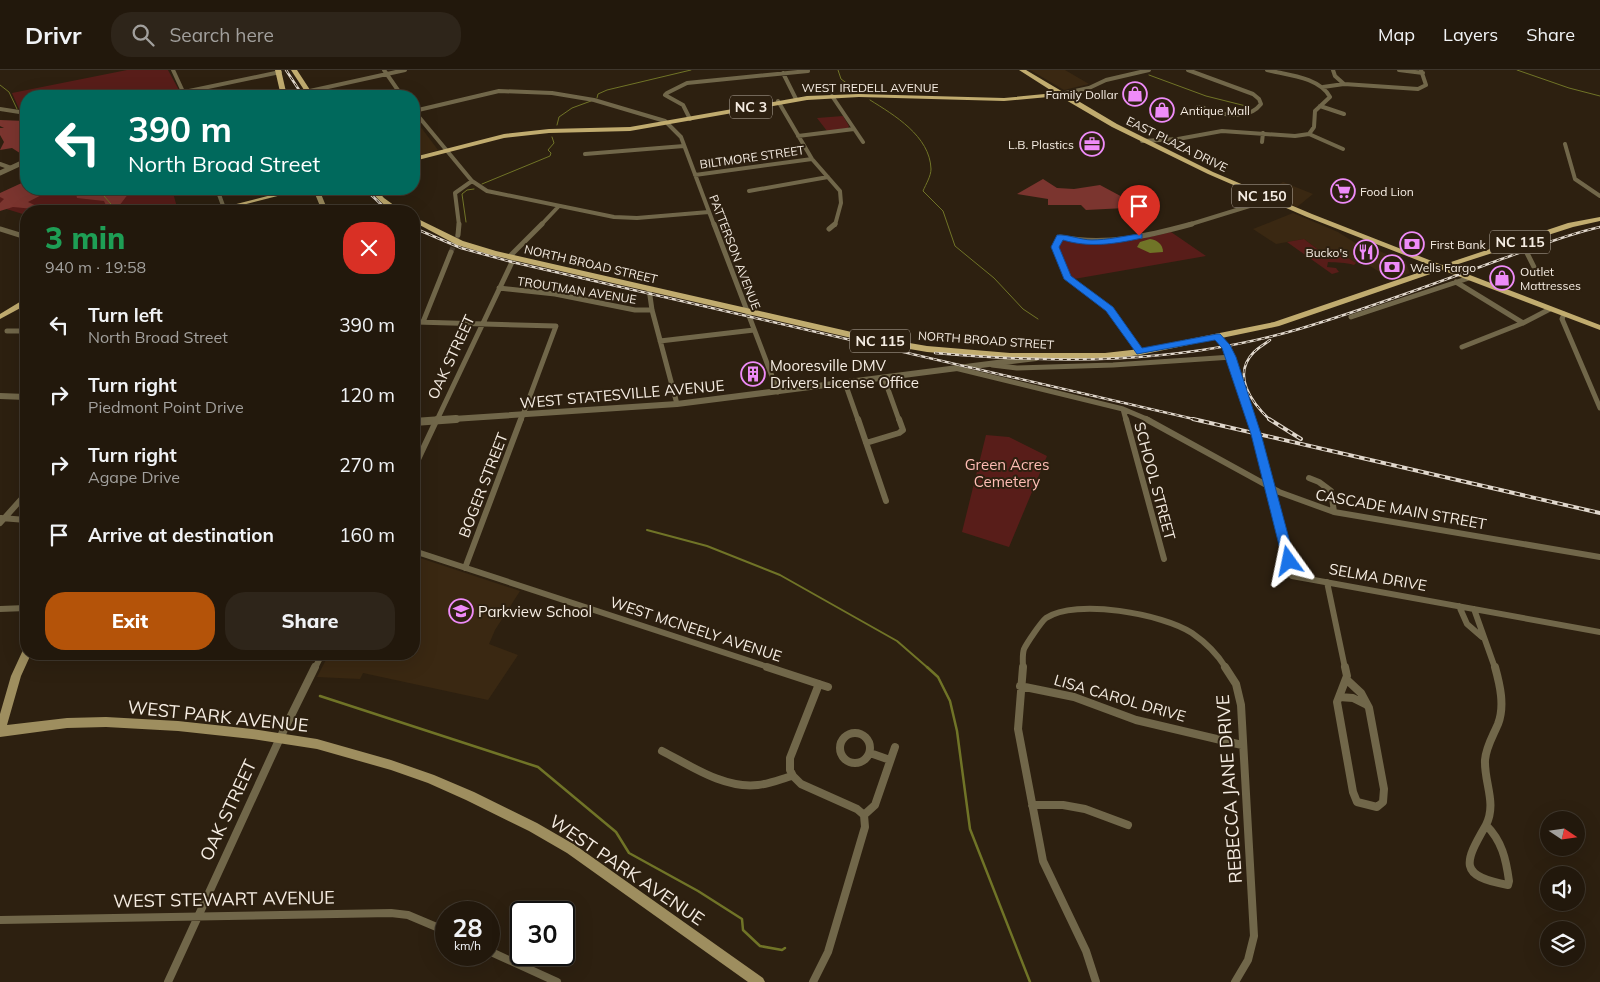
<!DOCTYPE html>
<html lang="en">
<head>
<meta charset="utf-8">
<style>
	body { margin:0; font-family:Mulish,sans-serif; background:#2e251a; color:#f1f3f6; height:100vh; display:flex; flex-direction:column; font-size:19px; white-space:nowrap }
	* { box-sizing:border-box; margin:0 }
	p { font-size:16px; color:#a2a09d }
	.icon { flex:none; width:28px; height:28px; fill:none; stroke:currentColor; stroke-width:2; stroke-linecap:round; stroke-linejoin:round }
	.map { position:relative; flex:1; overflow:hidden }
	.sheet { position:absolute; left:20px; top:135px; width:400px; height:455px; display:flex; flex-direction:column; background:#22180c; border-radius:20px; box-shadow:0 5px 20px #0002,0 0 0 1px #3f372d }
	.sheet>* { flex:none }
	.guide { position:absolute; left:20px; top:20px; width:400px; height:105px; border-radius:20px; box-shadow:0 5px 20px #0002,0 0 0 1px #3f372d; background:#00695c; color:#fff; overflow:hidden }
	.needle { width:32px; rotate:103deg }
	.controls { position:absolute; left:1540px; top:741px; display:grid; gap:10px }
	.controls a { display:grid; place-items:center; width:45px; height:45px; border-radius:50%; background:#22180c; box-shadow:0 5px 20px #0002,0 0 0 1px #3f372d; font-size:25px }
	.speed { position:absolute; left:435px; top:831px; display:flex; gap:10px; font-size:25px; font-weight:700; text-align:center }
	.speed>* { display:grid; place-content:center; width:65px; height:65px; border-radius:50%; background:#22180c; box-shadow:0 5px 20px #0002,0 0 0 1px #3f372d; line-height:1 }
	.speed small { font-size:12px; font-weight:400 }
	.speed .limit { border:2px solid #111; border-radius:8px; background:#fff; color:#111 }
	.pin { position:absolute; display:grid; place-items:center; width:42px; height:42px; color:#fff; margin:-51px -21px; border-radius:50% 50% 50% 0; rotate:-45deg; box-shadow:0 0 5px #0007 }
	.pin .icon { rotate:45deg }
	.me { position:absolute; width:55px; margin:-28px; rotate:348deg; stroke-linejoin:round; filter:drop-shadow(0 0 4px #0008) }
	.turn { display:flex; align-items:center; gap:18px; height:105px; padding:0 25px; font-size:22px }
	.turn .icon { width:65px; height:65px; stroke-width:2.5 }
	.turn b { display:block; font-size:35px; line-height:42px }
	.round { display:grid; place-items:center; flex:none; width:52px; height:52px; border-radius:20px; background:#2e251a }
	.summary { display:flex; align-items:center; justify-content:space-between; height:85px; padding:0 25px }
	h1 { font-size:30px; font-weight:800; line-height:38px; color:#1e9e55 }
	.cta { display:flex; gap:10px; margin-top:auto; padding:10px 25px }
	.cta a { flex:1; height:58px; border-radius:20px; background:#b45309; color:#fff; font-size:20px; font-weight:800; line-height:58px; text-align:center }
	.cta a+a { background:#2e251a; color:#f1f3f6 }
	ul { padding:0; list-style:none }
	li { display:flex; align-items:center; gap:15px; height:70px; padding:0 25px }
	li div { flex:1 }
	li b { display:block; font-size:19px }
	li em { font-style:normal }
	header { display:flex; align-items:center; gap:30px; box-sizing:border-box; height:70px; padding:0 25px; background:#22180c; border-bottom:1px solid #3f372d }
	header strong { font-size:24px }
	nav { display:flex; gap:28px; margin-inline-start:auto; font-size:18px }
	.search { width:350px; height:45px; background:#2e251a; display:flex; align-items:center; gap:12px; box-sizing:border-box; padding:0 18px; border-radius:20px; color:#a2a09d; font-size:19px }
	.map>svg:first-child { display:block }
	.built { fill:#3a2812 }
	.green { fill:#581d19 }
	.forest { fill:#7b352f }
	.water { fill:#707427 }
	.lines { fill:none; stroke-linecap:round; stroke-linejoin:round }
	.stream-far2 { stroke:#707427; stroke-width:1 }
	.stream-far1 { stroke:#707427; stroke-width:2 }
	.stream { stroke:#707427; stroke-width:2.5 }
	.minor-tunnel { stroke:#4b3f30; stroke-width:5; stroke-dasharray:5 2.5; stroke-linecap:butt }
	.minor-far3 { stroke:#71674a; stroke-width:4 }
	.minor-far2 { stroke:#71674a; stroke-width:5 }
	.minor-far1 { stroke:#71674a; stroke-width:6 }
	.minor { stroke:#71674a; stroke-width:8 }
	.tertiary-far2 { stroke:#71674a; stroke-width:5 }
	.tertiary-far1 { stroke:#71674a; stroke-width:6 }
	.tertiary { stroke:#71674a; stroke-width:8 }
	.secondary { fill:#9e8e5f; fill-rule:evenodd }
	.primary { fill:#c1ac6f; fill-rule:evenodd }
	.rail-far1-casing { stroke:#e0d7cc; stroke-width:2.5 }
	.rail-casing { stroke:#e0d7cc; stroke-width:4 }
	.rail-far1 { stroke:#2d2010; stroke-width:1; stroke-dasharray:4; stroke-linecap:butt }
	.rail { stroke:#2d2010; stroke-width:2; stroke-dasharray:5.5; stroke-linecap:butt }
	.route { fill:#1a73e8; stroke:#114b97 }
	.labels { text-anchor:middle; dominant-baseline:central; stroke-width:4; stroke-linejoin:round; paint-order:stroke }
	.far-street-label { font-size:12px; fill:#f5ece2; stroke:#2d2010 }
	.far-poi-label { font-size:12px; fill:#f5ece2; stroke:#2d2010; text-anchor:start }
	.shield { fill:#2d2010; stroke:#b9afa3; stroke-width:1 }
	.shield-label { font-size:14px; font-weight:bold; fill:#f5ece2 }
	.street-label { font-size:15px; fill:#f5ece2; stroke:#2d2010 }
	.poi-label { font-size:15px; fill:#f5ece2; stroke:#2d2010; text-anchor:start }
	.park-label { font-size:15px; fill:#ffbdb5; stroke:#2d2010 }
	.near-street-label { font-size:18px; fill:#f5ece2; stroke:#2d2010 }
</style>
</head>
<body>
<header>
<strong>Drivr</strong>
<div class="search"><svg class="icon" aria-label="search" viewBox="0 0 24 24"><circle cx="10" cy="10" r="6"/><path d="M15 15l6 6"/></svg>Search here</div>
<nav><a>Map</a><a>Layers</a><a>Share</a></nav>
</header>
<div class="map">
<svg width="1600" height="912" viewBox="0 0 1600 912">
	<rect width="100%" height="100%" fill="#2d2010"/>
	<!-- built -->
	<path class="built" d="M1030,0H1065L1089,14L1064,20Z
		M414,48L438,80L418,86L414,80Z
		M1283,112L1313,124L1297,137L1264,123Z
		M1293,143L1338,162L1357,174L1361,172L1388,185H1392L1393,183L1402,186L1400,189L1405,191L1410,203L1392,210L1359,189L1356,193L1334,179L1320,181L1304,169L1276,174L1253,159Z
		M414,486L520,521L495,560L489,574L518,585L488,630L363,603L360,609L317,607L329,584H414Z"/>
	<!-- green -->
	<path class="green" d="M127,0H168L180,22L161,26H26V42L20,41L12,23Z
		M843,46L849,56L848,58L827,61L817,48Z
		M26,111V119H172L178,141H26V145L0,137V126Z
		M1171,162L1206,186L1074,209L1069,204L1059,178V175L1063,170C1098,180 1136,170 1171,162Z
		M1304,169L1320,181L1334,179L1356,193L1354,195C1345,192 1337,193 1328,192L1327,197L1336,198L1339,202L1332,204L1287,172Z
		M986,365L1009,367L1047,386L1009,477L962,462Z"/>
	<!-- forest -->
	<path class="forest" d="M0,50L26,51V87L12,78L0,80L4,72L0,65V58H4L0,56Z
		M1043,109L1057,118L1074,119L1100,115L1128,130L1158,129L1145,137L1086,140L1081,135H1048V129L1017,124Z
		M26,111V119H53L28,132L43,139L40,141H32L34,139L13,137L0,141V133L4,129L0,127V123Z
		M75,119H132L119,136L108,140L104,131L77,128Z"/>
	<!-- water -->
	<path class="water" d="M1150,169C1157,170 1163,174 1163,182L1150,183L1137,177L1140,172Z"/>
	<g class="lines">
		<!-- stream-far2 -->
		<path class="stream-far2" d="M838,0L841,9L860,23
			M1517,0L1569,18L1600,26
			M1149,5L1206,26L1250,37
			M0,15L9,22L17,39
			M597,28L598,24L607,20L691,0
			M870,30C894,45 930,66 931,99C931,106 926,114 923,121L943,141L955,176L994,208L1023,239L1038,249
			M20,45L24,47L23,49H26
			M557,55L559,47L572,38L591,31
			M482,114L550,86L551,83L548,80L554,73L552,67
			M98,119L117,141
			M466,152L462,124L467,120L474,119"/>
		<!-- stream-far1 -->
		<path class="stream-far1" d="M647,460L707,476L780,505L897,571L928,598"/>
		<!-- stream -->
		<path class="stream" d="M927,597L938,607L950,631L957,661L970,759L1030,912
			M320,626L538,697L616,762L629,783L698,821L742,849L743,860L760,876L782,880L785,878"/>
		<!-- minor-tunnel -->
		<path class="minor-tunnel" d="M451,182L458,165"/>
		<!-- minor-far3 -->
		<path class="minor-far3" d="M173,0L185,26
			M384,0L402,26
			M1188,0L1253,24L1259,29L1261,34C1248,51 1225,44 1207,41
			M1333,0L1335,6L1344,14
			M1399,0L1423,3
			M783,3L796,29
			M1323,17L1344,14L1418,19L1426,15L1421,0
			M1061,24L1089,18L1106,10L1149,0
			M165,26L280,2
			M287,26L405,0
			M832,26L863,72
			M778,31L812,89L840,121L841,133L835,155
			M1320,36L1344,44
			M1198,37L1204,38L1207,41L1199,42L1196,39Z
			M0,39L26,43
			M414,41L499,21L552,23L594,30L665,51L681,67L714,155
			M414,41L472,111L487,121L614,147L637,148L709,142
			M690,49L683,35L665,25L667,23L687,13L808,1
			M1309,64L1343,79
			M798,66L854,59
			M1142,71L1178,69L1222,61L1295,66L1309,64L1314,57L1315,41L1330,27C1319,7 1287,5 1267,0
			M1262,72L1263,63
			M1565,74L1575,109L1600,126
			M585,84L684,76
			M0,94L11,98
			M695,105L812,89
			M217,119L225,141
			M749,121L828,107
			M459,155L455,123L472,111
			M541,155L558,137
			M1188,155L1269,130"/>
		<!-- minor-far2 -->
		<path class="minor-far2" d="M714,154L778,322
			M0,159L26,167
			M829,159L835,154
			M458,165L459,154
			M1515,174L1526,181L1534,197
			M509,187L542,154
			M1456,212L1523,253
			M499,218L555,224L635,240H652
			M649,219L652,240L677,334
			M1564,244L1562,249L1600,338
			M1351,247L1469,208
			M416,252L556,256L521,350
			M423,252L451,182
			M7,261H20L26,256
			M1217,267L1232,287L1251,350
			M660,271L754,260
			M1462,277L1523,253L1550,239
			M1140,282L1109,239L1067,207L1055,177L1060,167C1106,176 1148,166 1192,154
			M992,295L1017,298L1113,295L1232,287
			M955,298L1123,339L1149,350
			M884,308L899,350
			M845,313L858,350
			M1123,339L1126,350
			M437,350L514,188"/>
		<!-- minor-far1 -->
		<path class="minor-far1" d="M858,349L886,431
			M1126,349L1164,489
			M1146,349L1279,422L1334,442L1600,487
			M1251,349L1275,431L1292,506L1600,562
			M866,373L899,363L903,360L899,349
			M414,398L437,349
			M1309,408L1319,412L1331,421L1334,442
			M1,448L26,450
			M0,453L26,424
			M414,481L771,598
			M465,498L521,349
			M1327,512L1345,598
			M1459,536L1467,554L1482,567
			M0,539L26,538
			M1474,539L1495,598
			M315,598L322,584
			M1023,598C1023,593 1022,585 1024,579C1027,573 1041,552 1046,548C1076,528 1163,544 1192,563C1205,572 1218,585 1226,598"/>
		<!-- minor -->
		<path class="minor" d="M767,597L828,617
			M1023,597L1018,659L1043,791L1086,881L1096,912
			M1225,597L1236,614L1241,635L1254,866L1248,890L1235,912
			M1345,597L1347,606L1337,632L1353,722L1357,732L1377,737L1383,732L1384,719L1369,638L1361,623L1346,609
			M1020,616L1074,627L1136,650L1242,675
			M1339,627L1353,628L1367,635
			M840 678a15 15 0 1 1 30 0a15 15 0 1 1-30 0Z
			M662,681C691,696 724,719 758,715C769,714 781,709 792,706
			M870,683L890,690
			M1032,735H1063L1085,739L1128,755
			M864,745L875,735L895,677
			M1486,755C1502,771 1506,789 1509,811L1508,815C1458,806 1464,793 1486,755Z
			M1486,755C1497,733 1484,713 1485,690C1486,677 1493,666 1498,654C1505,636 1500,615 1495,597
			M0,850L391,843L408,845L446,861
			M489,881L557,912
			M168,912L280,668L315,597
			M813,912L828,882L865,757L864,745L857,739L801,714L793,706L790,700V688L819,614"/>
		<!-- tertiary-far2 -->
		<path class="tertiary-far2" d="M0,103L26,91"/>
		<!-- tertiary-far1 -->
		<path class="tertiary-far1" d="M0,326L26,327
			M438,350L677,334L1036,288"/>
		<!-- tertiary -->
		<path class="tertiary" d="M414,352L456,349"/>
		<!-- secondary -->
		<path class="secondary" d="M313,119H319L328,141H322Z
			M26,579V584H31L21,606L7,655L67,648L106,647L178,651L252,659L317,669L391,690L434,705L474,722L537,753L575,775L763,908L765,912H748L567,783L529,761L466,730L428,713L391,700L317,679L252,669L178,661L106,657L67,658L0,667V644L11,606L23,580Z"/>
		<!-- primary -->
		<path class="primary" d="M275,0H281L287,26H281Z
			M291,0H297L314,26H308Z
			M1019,0H1026L1117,54L1213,102L1312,144L1442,195L1568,153L1600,147V151L1573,157L1449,197L1600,255V260L1442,200L1279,256L1140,285L1105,289H1010L927,282L869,272L491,185L457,175L414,152V147L416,148L463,171L496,181L869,266L927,276L1010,283H1105L1140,279L1274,252L1435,197L1307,147L1208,104L1112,57L1059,26L1004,31L859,27L807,30L630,61L549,63L504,68L414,91V87L504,64L549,59L630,57L807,26L859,24L1004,28L1055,23Z
			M295,119H305L219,141H209Z
			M370,119H376L384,128L402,141C389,142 377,129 370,119Z
			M23,230H26V235L0,249V244Z"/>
		<!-- rail-far1 casing -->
		<g class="rail-far1-casing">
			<path id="rail-far1" d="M286,0L303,26
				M365,119L388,141
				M414,158L461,178L512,192L1198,350
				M1270,270C1265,274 1259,277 1254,282C1231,305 1252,333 1270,350
				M935,283C1058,294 1180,294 1299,259C1367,239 1433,214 1499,190C1533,178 1565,165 1600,157"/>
		</g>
		<!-- rail casing -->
		<g class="rail-casing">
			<path id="rail" d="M1193,349L1600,443
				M1269,349L1301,369"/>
		</g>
		<!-- rail-far1 -->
		<use href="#rail-far1" class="rail-far1"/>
		<!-- rail -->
		<use href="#rail" class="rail"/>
	</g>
	<!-- route -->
	<path class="route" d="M1139,164H1142V168C1116,174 1089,178 1063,170L1059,177L1071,206L1113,237L1142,278L1217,264H1220L1230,275L1236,287L1261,364L1295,491L1293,494H1285L1283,491L1251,364L1222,278L1215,270L1137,284L1106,241L1064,209L1051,177L1057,165C1067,164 1081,170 1092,170C1107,170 1124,166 1139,164Z"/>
	<!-- icons -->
	<defs>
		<g id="shop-ring" transform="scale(1.25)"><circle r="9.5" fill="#2d2010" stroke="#ee8bf8" stroke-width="1.5"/><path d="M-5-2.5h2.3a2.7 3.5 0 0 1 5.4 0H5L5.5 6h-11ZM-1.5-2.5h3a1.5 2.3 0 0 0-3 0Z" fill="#ee8bf8"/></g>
		<g id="office-ring" transform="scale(1.25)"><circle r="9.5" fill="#2d2010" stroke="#ee8bf8" stroke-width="1.5"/><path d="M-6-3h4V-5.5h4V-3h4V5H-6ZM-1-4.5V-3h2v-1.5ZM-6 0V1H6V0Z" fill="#ee8bf8"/></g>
		<g id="supermarket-ring" transform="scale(1.25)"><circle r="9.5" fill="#2d2010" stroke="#ee8bf8" stroke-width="1.5"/><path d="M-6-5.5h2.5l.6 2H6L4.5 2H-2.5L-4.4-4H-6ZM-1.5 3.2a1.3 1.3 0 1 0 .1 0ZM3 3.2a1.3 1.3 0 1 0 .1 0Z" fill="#ee8bf8"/></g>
		<g id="bank-ring" transform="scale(1.25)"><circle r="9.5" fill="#2d2010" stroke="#ee8bf8" stroke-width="1.5"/><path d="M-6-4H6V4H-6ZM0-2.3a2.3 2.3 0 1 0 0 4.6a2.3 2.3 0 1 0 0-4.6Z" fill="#ee8bf8"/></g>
		<g id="restaurant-ring" transform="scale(1.25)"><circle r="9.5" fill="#2d2010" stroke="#ee8bf8" stroke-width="1.5"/><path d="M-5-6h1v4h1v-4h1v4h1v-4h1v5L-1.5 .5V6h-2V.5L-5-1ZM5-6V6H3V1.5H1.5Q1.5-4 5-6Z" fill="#ee8bf8"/></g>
		<g id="building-ring" transform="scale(1.25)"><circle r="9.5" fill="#2d2010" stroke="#ee8bf8" stroke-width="1.5"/><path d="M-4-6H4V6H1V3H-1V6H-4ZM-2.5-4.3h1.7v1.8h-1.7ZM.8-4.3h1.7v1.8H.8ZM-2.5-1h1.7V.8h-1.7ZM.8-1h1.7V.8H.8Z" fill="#ee8bf8"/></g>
		<g id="school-ring" transform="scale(1.25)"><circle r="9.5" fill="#2d2010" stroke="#ee8bf8" stroke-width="1.5"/><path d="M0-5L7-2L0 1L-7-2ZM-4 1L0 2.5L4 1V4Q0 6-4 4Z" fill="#ee8bf8"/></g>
	</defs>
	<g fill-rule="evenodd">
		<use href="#shop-ring" x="1135" y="24"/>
		<use href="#shop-ring" x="1162" y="40"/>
		<use href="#office-ring" x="1092" y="74"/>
		<use href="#supermarket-ring" x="1343" y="121"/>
		<use href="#bank-ring" x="1412" y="174"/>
		<use href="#restaurant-ring" x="1366" y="182"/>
		<use href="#bank-ring" x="1392" y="197"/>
		<use href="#shop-ring" x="1502" y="208"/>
		<use href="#building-ring" x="753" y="304"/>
		<use href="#school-ring" x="461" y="541"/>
	</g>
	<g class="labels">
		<!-- far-street labels -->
		<g class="far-street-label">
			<text x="870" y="17">WEST IREDELL AVENUE</text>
			<text transform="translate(1177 74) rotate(26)">EAST PLAZA DRIVE</text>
			<text transform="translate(752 87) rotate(-8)">BILTMORE STREET</text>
			<text transform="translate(735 182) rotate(69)">PATTERSON AVENUE</text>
			<text transform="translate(591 194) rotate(13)">NORTH BROAD STREET</text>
			<text transform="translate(577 220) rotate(9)">TROUTMAN AVENUE</text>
			<text transform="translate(986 270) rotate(4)">NORTH BROAD STREET</text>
		</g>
		<!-- far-poi labels -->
		<g class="far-poi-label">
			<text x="1118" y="24" text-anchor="end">Family Dollar</text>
			<text x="1180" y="40">Antique Mall</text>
			<text x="1074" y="74" text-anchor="end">L.B. Plastics</text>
			<text x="1360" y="121">Food Lion</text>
			<text x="1430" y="174">First Bank</text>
			<text x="1348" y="182" text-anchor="end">Bucko's</text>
			<text x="1410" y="197">Wells Fargo</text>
			<text x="1520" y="201">Outlet<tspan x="1520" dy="14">Mattresses</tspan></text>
		</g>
		<!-- shield labels -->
		<g class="shield">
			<rect x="730" y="25.5" width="42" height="23" rx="4"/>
			<rect x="1232" y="114.5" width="60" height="23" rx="4"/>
			<rect x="1490" y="160.5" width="60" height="23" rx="4"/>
			<rect x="850" y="259.5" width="60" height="23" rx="4"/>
		</g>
		<g class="shield-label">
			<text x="751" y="37">NC 3</text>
			<text x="1262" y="126">NC 150</text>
			<text x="1520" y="172">NC 115</text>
			<text x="880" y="271">NC 115</text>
		</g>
		<!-- street labels -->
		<g class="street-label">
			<text transform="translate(451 287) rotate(-65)">OAK STREET</text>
			<text transform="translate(622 324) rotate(-5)">WEST STATESVILLE AVENUE</text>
			<text transform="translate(1155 411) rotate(75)">SCHOOL STREET</text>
			<text transform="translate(483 415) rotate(-69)">BOGER STREET</text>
			<text transform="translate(1401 439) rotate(10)">CASCADE MAIN STREET</text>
			<text transform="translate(1378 507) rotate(10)">SELMA DRIVE</text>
			<text transform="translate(696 559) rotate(18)">WEST MCNEELY AVENUE</text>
			<text transform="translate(1120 628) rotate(16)">LISA CAROL DRIVE</text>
		</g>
		<!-- poi labels -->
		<g class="poi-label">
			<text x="770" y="295">Mooresville DMV<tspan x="770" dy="17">Drivers License Office</tspan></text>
			<text x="478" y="541">Parkview School</text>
		</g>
		<!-- park labels -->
		<g class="park-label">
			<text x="1007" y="394">Green Acres<tspan x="1007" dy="17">Cemetery</tspan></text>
		</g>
		<!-- near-street labels -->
		<g class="near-street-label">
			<text transform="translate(218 646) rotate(6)">WEST PARK AVENUE</text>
			<text transform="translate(1229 719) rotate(-94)">REBECCA JANE DRIVE</text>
			<text transform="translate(228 740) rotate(-65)">OAK STREET</text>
			<text transform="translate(627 800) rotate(34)">WEST PARK AVENUE</text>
			<text transform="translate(224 829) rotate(-1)">WEST STEWART AVENUE</text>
		</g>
	</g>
</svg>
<div class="controls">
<a><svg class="needle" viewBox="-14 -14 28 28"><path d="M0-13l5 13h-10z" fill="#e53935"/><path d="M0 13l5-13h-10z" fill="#a2a09d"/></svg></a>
<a><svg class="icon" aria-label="sound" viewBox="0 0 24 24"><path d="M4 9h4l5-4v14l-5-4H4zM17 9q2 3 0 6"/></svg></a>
<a><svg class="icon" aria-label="layers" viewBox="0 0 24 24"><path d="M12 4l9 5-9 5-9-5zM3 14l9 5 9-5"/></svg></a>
</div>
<div class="speed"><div>28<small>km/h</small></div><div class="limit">30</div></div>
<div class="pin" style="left:1139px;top:166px;background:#d93025"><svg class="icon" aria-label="arrive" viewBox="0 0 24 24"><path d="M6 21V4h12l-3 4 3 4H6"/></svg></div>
<svg class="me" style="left:1289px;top:491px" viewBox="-20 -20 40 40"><path d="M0-17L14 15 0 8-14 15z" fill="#1a73e8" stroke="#fff" stroke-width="4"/></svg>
<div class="guide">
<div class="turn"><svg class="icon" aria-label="left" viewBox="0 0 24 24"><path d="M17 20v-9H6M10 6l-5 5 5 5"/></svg><div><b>390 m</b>North Broad Street</div></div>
</div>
<section class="sheet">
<div class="summary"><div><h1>3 min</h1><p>940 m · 19:58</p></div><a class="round" style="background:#d93025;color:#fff"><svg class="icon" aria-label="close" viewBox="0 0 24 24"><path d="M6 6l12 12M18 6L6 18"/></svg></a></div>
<ul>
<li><svg class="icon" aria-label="left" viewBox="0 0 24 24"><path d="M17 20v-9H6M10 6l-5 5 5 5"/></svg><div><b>Turn left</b><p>North Broad Street</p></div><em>390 m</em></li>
<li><svg class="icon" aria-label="right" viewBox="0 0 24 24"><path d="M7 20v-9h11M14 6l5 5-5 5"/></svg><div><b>Turn right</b><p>Piedmont Point Drive</p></div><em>120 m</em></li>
<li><svg class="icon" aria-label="right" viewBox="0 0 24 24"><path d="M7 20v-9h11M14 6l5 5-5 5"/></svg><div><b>Turn right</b><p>Agape Drive</p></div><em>270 m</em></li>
<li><svg class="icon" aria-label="arrive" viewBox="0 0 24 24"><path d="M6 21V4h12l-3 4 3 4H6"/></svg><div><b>Arrive at destination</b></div><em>160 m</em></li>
</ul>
<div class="cta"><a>Exit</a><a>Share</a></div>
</section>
</div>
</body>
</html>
